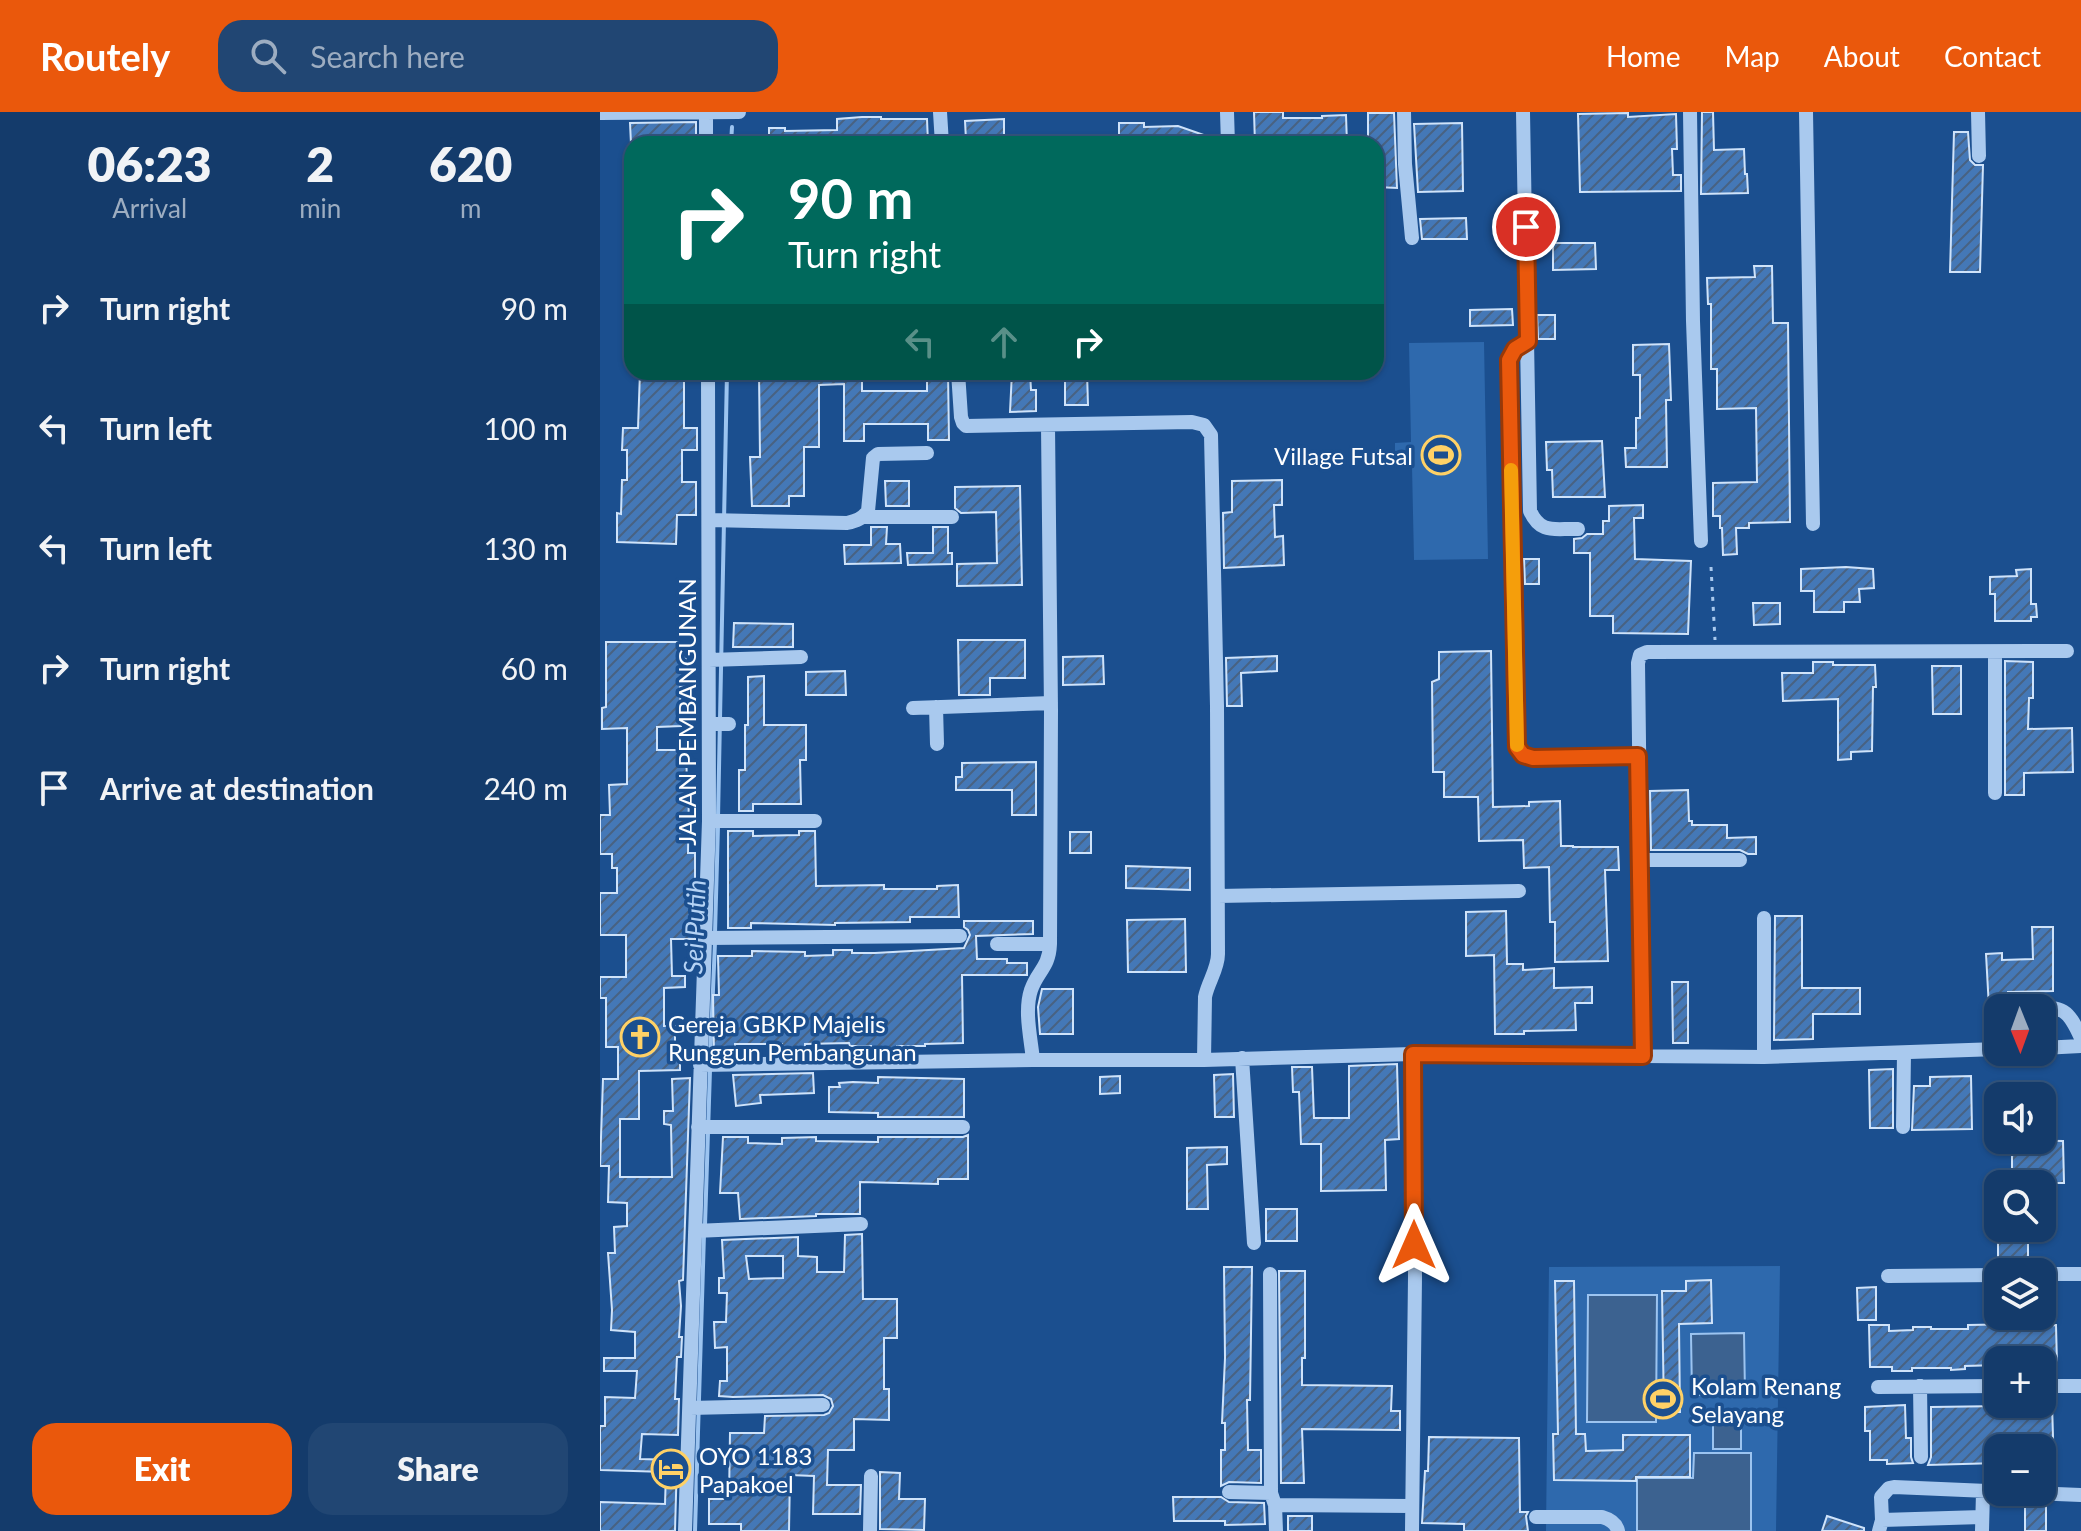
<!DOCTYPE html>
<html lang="en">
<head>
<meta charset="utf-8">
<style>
	body { margin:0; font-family:Lato,sans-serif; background:#214673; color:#f1f3f6; height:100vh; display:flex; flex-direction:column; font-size:30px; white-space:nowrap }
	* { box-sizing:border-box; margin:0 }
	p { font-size:26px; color:#9dadc1 }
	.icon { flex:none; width:44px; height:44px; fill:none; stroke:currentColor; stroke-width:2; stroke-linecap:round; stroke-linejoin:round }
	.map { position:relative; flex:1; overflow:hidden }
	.side { display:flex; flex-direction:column; background:#143b6b; width:600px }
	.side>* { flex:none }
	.top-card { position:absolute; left:24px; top:24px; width:760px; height:244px; border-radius:24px; box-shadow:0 2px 6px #0004,0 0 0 2px #33557e; background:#00695c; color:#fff; overflow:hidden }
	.needle { width:52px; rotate:179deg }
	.tools { position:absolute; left:1384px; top:882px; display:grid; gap:16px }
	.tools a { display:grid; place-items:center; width:72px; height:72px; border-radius:16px; background:#143b6b; box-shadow:0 2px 6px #0004,0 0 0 2px #33557e; font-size:40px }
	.pin { position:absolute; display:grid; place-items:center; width:68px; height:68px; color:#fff; margin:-34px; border:4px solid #fff; border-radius:50%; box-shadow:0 2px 8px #0007 }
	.me { position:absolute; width:88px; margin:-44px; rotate:0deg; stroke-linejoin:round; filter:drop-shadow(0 0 6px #0008) }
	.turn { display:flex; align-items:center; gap:28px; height:168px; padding:0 32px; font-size:36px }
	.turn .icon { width:104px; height:104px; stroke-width:2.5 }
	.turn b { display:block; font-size:56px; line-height:68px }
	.lanes { display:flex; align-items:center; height:76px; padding:0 32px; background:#0003; justify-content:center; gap:40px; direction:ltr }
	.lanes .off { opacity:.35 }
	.eta { display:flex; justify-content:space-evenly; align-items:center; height:136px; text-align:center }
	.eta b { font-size:48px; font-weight:800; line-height:56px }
	.button { display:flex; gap:16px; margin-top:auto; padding:16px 32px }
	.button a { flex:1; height:92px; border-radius:24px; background:#ea580c; color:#fff; font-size:32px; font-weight:800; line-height:92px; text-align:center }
	.button a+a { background:#214673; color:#f1f3f6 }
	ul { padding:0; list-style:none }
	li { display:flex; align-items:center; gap:24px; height:120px; padding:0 32px }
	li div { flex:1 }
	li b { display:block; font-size:30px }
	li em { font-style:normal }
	header { display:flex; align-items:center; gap:48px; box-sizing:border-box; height:112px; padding:0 40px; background:#ea580c; color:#fff }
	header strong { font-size:38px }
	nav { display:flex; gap:44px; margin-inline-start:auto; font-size:28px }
	.search { width:560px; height:72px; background:#214673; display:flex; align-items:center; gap:20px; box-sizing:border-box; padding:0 28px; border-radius:24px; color:#9dadc1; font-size:30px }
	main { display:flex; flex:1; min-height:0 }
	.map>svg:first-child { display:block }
	.pitch { fill:#2e69ad }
	.water { fill:#3c6290; stroke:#9cc4f0; stroke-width:2 }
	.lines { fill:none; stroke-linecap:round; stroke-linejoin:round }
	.stream { stroke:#9cc4f0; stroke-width:4 }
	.building { fill:url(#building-hatch); stroke:#cfe3fa; stroke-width:2; fill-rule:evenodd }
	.path { stroke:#a9c9ee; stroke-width:3; stroke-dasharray:4 6; stroke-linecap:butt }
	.minor { stroke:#a9c9ee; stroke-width:14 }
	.route-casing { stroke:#983908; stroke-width:20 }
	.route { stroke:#ea580c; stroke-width:14 }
	.slow { stroke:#f59e0b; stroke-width:14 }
	.labels { text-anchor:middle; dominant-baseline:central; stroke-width:7; stroke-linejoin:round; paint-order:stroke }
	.poi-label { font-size:24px; fill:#fff; stroke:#1b4f8f; text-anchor:start }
	.street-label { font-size:24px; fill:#fff; stroke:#1b4f8f }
	.water-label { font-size:26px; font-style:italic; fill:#b5d3f5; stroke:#1b4f8f }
</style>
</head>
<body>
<header>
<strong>Routely</strong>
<div class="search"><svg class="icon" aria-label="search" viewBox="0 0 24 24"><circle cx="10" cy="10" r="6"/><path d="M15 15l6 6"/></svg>Search here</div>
<nav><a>Home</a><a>Map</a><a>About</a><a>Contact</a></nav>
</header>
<main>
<section class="side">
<div class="eta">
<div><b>06:23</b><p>Arrival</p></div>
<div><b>2</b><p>min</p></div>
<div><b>620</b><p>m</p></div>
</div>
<ul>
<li><svg class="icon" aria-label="right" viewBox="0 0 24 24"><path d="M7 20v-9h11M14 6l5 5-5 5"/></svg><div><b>Turn right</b></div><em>90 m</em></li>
<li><svg class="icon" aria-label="left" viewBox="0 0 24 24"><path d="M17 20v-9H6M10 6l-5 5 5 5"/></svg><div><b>Turn left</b></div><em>100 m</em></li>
<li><svg class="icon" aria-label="left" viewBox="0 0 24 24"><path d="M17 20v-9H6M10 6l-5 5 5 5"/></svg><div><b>Turn left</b></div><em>130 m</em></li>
<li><svg class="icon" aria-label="right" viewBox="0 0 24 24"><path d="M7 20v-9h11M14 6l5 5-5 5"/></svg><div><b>Turn right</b></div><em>60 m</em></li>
<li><svg class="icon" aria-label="arrive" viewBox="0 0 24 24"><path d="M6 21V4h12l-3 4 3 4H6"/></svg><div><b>Arrive at destination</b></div><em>240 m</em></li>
</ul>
<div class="button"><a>Exit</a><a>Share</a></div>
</section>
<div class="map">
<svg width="1481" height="1419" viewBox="0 0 1481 1419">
	<defs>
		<pattern id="building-hatch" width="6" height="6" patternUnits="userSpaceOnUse" patternTransform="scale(2)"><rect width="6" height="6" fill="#4478b7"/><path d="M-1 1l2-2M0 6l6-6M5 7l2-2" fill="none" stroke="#486282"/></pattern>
	</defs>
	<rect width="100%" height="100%" fill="#1b4f8f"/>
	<!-- pitch -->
	<path class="pitch" d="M884,230L888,447L814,448L812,354H795V331L811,330L809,231Z
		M1180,1154L1176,1419H946L949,1155Z"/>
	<!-- water -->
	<path class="water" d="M988,1183H1057L1056,1310H987Z
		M1144,1221L1145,1282L1092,1283L1091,1222Z
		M1113,1300H1141V1337H1113Z
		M1094,1341H1151V1419H1037V1366H1093Z"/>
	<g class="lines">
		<!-- stream -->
		<path class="stream" d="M131,32L132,15
			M118,706L127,260
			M115,821L118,714
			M110,949L115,830
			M105,1113L110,958
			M95,1419L104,1122"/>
	</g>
	<!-- building -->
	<path class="building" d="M654,0H683V6H722V4L746,3L747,32H655Z
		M1102,0H1113L1114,38L1144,37L1145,62H1147L1148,81L1101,82Z
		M768,1H794L797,76L777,75L779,35H776V32H768Z
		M1028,1V5L1076,2L1077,37H1072L1073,63H1081V79L980,80L978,2Z
		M262,5H281V7H327L328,31L169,32V16H185V19L237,18V7Z
		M404,7V27L366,28L365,9Z
		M96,10V32H31L30,11Z
		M519,11H544V15L578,14L618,28V32H519Z
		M862,11L863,79L818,80L814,12Z
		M1354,20H1368L1370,48L1375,53H1383L1380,160H1350Z
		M866,106L867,127H822L820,107Z
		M953,131H995L996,157L953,158Z
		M1154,154H1172L1173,211H1188L1190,410L1149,411V416H1136L1137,442L1123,443L1122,416H1120V404H1113V371L1157,370L1156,296L1117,297V257H1111V192H1108L1107,166L1155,165Z
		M912,197L913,213L870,214V198Z
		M937,203H955V227H938Z
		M1069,232L1071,288H1066L1067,355H1026L1025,336H1036V306H1040V263H1033V233Z
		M40,260H84V316H97V338H82V370H96V403H77L76,432L17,430V401L21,402L22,368H27V338H22L23,316H38Z
		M159,260H262V279H327V260H348L349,328H328V312H264V329H244V272L219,273V335H204V384H189V394H152L150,345H160Z
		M412,260H430L431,278H436V299L410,300Z
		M465,260H487L488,293H465Z
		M1002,329L1005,385H953L952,358H947L946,330Z
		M682,368V393H674L675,425L683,424L684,453L624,456L623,401L632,400V369Z
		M285,369H309V394H286Z
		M420,374L422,473L357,474V452L397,451L396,400L361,401L355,396V375Z
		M1043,393V406H1034L1035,447L1091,449L1088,522L1013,521V504H990V441H974V427L982,426L987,422H1003V409H1009V394Z
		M271,415H287L286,432H300L301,451L245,452L244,433H271Z
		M333,415H348V441H352V452L308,453L307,441H333Z
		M924,447H939V472H925Z
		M1246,455L1273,457L1274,476L1259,477L1260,490H1244V500H1214V479H1201V457Z
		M1431,457V492H1436L1437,505H1431V509H1395V482H1390V465L1417,464L1416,458Z
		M1153,491H1180V512L1154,513Z
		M134,511L193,512V535H133Z
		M358,528H425V566H390V583H359Z
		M6,530H86V574L80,575L81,614L57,615V638H86L87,672H89L88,741H95V827H71L72,864H85V875L64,876V914H75V945H80V958L39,959V1007H20V1065H72L71,1013L64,1012V999H73L72,967L90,966L83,1168L79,1169L81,1194L79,1225H82L81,1245H77L75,1287H79L78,1323L42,1322L40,1347L77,1348L75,1419H0V1390L65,1392L66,1360L0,1358V1314H5V1285L35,1286L37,1259H4V1246H35V1220L11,1218L12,1198L8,1141H15L14,1115L27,1114V1091L8,1090L9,1054H0L3,967H18V935H6V886H0V865H26V823H0V781H17V756H12V742H0V703H10L9,673L27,672V616L2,617V596L6,595Z
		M891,539L893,695L929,694V690L960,689L961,734H973V735H1018L1019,758H1005L1008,849L955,850V810H950L949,755L924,756L923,728L879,729L878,685H844V660H833L832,570L839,567V540Z
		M503,544L504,572L463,573V545Z
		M677,544V559L641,561L642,594H627L626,546Z
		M1405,549L1433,550V586H1429L1428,617L1472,616L1473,660L1424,661V683H1405Z
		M1213,550H1233V553H1275L1276,575H1273L1272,639L1251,640V647L1238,648V587L1183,589L1182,561H1213Z
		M1332,554H1361V602H1333Z
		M245,559L246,583H206V560Z
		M164,564V613H206V648H200L201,692H153V699H139V658H145V613H148V565Z
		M436,650V703H412V678H356V665H362V651Z
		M1088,678L1089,709H1092V713H1127V726L1156,725V742H1148L1140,738H1051L1050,679Z
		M128,719H153V724L199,723V719H215L216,774L284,773V777H337V774L358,773L359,805H310V810L235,811V813L151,811V816H128Z
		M470,720H491V741H470Z
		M526,754L590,756V778L526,776Z
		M906,799L907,852H923V858L954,856V876L992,875V891H975L976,918L924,919V922H895L894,843L866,844V800Z
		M1175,804H1202V876H1260V902H1213V927L1174,928Z
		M585,807L586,860H528L527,808Z
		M364,809H433V822L376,824L377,847H407V851H427V863H362L363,931L325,932V934H297V937H271V934H250L249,931L205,932V941L182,942V932H135V942L114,943L113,883H119L118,844H152V839L205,840V844L233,843V838H252V841H275L364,836L370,823L368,818L364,815Z
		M1432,815H1453V879L1408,880V896H1389L1386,842L1402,841V848L1433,847Z
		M1072,870H1088V931H1073Z
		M442,877H473V922H440L438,895Z
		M797,952L799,1027L785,1028L786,1078L721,1079V1032H701L699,980H693L692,955H712L714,1006H749V954Z
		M1293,957V1016H1270L1269,958Z
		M213,961L214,981L160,983L161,991L136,994L133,963Z
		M633,962L634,1005H615L614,963Z
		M520,964V981L500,982V965Z
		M1371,964L1372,1017L1312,1018L1314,974H1330V965Z
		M278,965L364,967V1005H278V1001L229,1000V975H240L239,971L253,970L278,971Z
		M368,1023V1067H338V1072L260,1070V1102H216V1104L140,1107L138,1081H120L123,1025H148V1031L182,1032V1026L216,1025V1029L278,1030V1025H363Z
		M1412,1028L1463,1029L1464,1071H1436V1059L1412,1060Z
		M627,1035V1052L607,1053L608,1097H587V1036Z
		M666,1097H697V1129H666Z
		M262,1122L263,1187H297V1226H284V1277H289V1308L254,1307V1338H228L227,1373H261L260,1402H213L214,1364L190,1363L189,1419H141V1412H109V1387H129L130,1321H164L165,1304L224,1303L229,1301L233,1294L231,1287L223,1283L133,1285L119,1284L120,1269H127V1235L115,1236L114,1210H126L127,1181H119V1166H124L122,1128L198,1125V1144L217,1145V1160H244L245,1123ZM146,1144H183V1166L149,1167Z
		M1398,1131H1428V1147H1398Z
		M624,1155H652L650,1288H647L648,1338H661V1371L629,1370L621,1374V1338H625V1311H622L625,1246Z
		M679,1159H705V1246H702V1273L792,1274L791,1299H800V1318L702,1317L704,1371H681Z
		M1111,1168L1112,1211L1079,1212L1080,1300H1064L1062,1179H1086V1169Z
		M955,1169H974L976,1322H985L986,1339L1023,1338V1323H1090V1365H1036V1369L954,1368L953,1322H958Z
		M1276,1175V1208H1258L1257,1176Z
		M1423,1212V1214L1456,1213L1457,1252H1442V1248H1398V1253L1365,1254V1257L1351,1258V1256H1312V1259H1292V1255H1270L1269,1213H1289V1219L1313,1218V1215H1331V1217H1368V1213Z
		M1402,1292H1452L1454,1357H1442V1336H1398V1351L1328,1353L1331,1345V1295L1402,1294Z
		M1305,1293L1306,1326H1311V1345L1313,1351L1287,1352V1348H1270V1319H1265V1295Z
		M829,1325L919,1326L920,1400H928L926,1404L928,1419H864V1412L822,1411L825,1359H828Z
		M280,1360L300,1361L299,1387H325L324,1418L280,1417Z
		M573,1385H621L629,1390L664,1391L665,1412L625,1413V1409H574Z
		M1425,1393H1446V1419H1425Z
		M688,1404H712V1419H688Z
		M1227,1404L1264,1416V1419H1222Z"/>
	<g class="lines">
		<!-- path -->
		<path class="path" d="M1111,455L1115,528"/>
		<!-- minor -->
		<path class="minor" d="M340,0L342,32
			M627,0L628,32
			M804,0L805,52L812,126
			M923,0L930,399C941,423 955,416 978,417
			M1090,0L1093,209L1101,429
			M1206,0L1213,412
			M1378,0L1379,44
			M0,1L139,0
			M106,1V32
			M928,229L915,237L909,248L917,635L923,643L933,646L1038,644
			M358,260L361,305L363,311L366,314L592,310L604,313L611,323L617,594L618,842C618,857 608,870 605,885L604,948
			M263,405H352
			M109,408L247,411C256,409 262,407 268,399L273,346L278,342L327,341
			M109,548L201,545
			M336,595L337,632
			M313,596L451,591
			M110,612H129
			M1395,681V540
			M109,709H215
			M1041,748H1140
			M618,784L919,779
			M106,826L360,824
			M397,832H450
			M1427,896C1461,896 1466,892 1481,926
			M1442,936L1481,934
			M1043,944L1038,551L1040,543L1047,540L1467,539
			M1164,945V806
			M642,946L654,1131
			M433,948C431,927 424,899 431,878C438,858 449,856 450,832L451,598L448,314
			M100,953L433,948H604L813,942L1164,945L1398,937
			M98,1015H363
			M1303,1015L1304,941
			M95,1119L261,1112
			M670,1162L671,1381
			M1442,1162H1481
			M1288,1164L1398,1163
			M1320,1274L1321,1345
			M1442,1274H1481
			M1278,1275L1398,1274
			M90,1296L223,1293
			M629,1380L671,1381L675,1393L811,1394
			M675,1393L676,1419
			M936,1405H1002C1009,1407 1016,1410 1018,1419
			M1282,1408L1281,1385L1289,1376L1294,1375L1481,1383
			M85,1419L109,709L108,260
			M270,1419L271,1364
			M812,1419L815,1165L813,942
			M1279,1419L1282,1408L1382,1405
			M1382,1419L1383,1380"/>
	</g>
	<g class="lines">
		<!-- route casing -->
		<g class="route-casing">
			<path id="route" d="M814,1133L813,942L1043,944L1038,644L933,646L923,643L917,635L909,248L915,237L928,229L926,115"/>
		</g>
		<!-- route -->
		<use href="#route" class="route"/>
		<!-- slow -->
		<path class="slow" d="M911,358L917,633"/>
	</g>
	<!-- icons -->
	<defs>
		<g id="stadium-ring" transform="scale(2)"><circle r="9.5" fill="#1b4f8f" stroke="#ffd166" stroke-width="1.5"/><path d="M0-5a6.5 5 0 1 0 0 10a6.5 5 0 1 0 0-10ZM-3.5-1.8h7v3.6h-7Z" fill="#ffd166"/></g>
		<g id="church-ring" transform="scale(2)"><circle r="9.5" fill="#1b4f8f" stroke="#ffd166" stroke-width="1.5"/><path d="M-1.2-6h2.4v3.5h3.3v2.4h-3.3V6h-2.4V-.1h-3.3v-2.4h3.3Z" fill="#ffd166"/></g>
		<g id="hotel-ring" transform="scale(2)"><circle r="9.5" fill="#1b4f8f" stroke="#ffd166" stroke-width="1.5"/><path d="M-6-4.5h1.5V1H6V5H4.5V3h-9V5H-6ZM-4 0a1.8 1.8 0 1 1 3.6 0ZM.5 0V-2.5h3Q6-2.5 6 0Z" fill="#ffd166"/></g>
	</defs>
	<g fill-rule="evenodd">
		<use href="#stadium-ring" x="841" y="343"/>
		<use href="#church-ring" x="40" y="925"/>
		<use href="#stadium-ring" x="1063" y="1287"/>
		<use href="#hotel-ring" x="71" y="1357"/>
	</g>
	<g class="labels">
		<!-- poi labels -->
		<g class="poi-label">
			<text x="813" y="343" text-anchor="end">Village Futsal</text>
			<text x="68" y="911">Gereja GBKP Majelis<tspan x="68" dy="28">Runggun Pembangunan</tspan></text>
			<text x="1091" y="1273">Kolam Renang<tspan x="1091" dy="28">Selayang</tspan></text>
			<text x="99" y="1343">OYO 1183<tspan x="99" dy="28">Papakoel</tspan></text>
		</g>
		<!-- street labels -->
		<g class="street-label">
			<text transform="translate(86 600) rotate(-90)">JALAN PEMBANGUNAN</text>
		</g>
		<!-- water labels -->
		<g class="water-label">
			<text transform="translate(94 815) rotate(-88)">Sei Putih</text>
		</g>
	</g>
</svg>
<div class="tools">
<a><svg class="needle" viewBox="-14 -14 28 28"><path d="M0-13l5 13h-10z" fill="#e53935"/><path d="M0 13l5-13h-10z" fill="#9dadc1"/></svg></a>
<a><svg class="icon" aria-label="sound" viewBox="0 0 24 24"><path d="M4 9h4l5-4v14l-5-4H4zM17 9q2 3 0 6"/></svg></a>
<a><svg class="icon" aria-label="search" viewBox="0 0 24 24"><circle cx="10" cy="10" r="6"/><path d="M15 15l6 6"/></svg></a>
<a><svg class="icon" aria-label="layers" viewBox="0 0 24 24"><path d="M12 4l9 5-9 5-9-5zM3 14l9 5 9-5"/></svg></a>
<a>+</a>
<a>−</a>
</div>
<div class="pin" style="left:926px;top:115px;background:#d93025"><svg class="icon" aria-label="arrive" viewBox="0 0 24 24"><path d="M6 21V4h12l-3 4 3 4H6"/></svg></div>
<svg class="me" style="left:814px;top:1133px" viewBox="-20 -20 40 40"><path d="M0-17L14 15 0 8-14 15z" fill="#ea580c" stroke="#fff" stroke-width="4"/></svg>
<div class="top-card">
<div class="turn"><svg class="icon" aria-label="right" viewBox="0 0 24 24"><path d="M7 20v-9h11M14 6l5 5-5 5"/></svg><div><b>90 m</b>Turn right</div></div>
<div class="lanes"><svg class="icon off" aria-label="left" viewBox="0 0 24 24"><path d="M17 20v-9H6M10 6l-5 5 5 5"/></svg><svg class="icon off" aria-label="ahead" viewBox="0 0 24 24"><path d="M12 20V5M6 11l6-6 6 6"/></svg><svg class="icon" aria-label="right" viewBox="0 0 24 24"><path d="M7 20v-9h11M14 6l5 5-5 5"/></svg></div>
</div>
</div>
</main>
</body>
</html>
